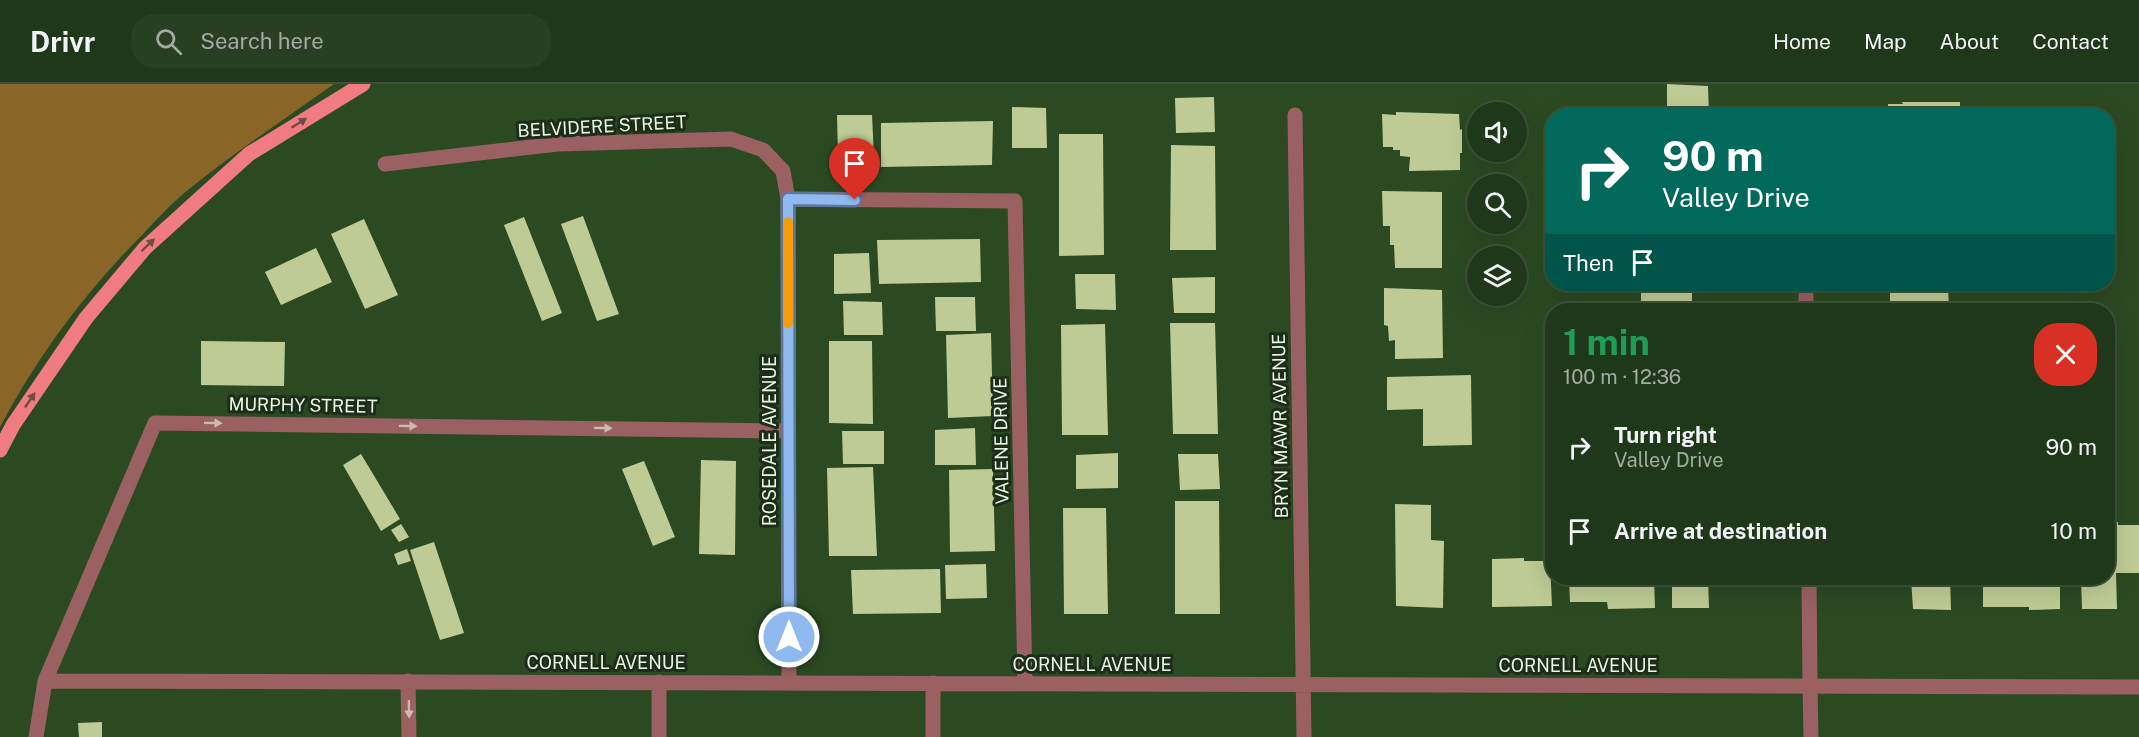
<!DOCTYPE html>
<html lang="en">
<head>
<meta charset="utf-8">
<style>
	body { margin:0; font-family:"Public Sans",sans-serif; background:#283f23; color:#f1f3f6; height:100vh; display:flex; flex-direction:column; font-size:22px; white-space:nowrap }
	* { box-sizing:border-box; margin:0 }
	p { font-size:20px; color:#a2aca2 }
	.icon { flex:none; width:33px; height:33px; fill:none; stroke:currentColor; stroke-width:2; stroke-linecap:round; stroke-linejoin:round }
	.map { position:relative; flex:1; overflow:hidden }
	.panel { position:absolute; left:1545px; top:219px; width:570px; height:282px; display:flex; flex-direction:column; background:#20381a; border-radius:24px; box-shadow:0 6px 24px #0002,0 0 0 2px #3d5239 }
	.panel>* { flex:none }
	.hud { position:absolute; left:1545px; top:24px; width:570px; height:183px; border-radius:24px; box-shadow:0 6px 24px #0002,0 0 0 2px #3d5239; background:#00695c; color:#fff; overflow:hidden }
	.tools { position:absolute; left:1467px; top:18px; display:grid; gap:12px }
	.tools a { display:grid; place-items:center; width:60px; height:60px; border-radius:50%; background:#20381a; box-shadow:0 6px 24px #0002,0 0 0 2px #3d5239; font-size:30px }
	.pin { position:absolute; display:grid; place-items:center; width:51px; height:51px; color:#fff; margin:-62px -26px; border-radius:50% 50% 50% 0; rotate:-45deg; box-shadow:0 0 6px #0007 }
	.pin .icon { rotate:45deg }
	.me { position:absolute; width:66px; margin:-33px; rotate:0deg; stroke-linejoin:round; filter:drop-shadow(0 0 4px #0008) }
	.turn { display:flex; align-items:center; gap:21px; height:126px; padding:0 18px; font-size:27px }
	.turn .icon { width:78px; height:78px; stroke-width:2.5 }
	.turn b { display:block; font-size:42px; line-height:51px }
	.then { display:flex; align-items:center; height:57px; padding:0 18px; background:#0003; gap:12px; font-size:22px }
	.round { display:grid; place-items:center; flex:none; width:63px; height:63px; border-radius:24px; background:#283f23 }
	.head { display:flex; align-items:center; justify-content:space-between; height:102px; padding:0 18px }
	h1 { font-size:36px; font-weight:700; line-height:45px; color:#1e9e55 }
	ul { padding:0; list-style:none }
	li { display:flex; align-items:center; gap:18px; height:84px; padding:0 18px }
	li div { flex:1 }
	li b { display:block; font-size:22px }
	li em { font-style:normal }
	header { display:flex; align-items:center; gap:36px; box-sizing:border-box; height:84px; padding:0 30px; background:#20381a; border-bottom:2px solid #3d5239 }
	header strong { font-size:28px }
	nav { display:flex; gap:33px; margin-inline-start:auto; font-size:21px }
	.search { width:420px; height:54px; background:#283f23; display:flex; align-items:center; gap:15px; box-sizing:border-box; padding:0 21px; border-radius:24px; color:#a2aca2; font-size:22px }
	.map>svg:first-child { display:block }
	.green { fill:#896628 }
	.building { fill:#becb94 }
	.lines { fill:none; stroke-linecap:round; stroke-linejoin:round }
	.service { stroke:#9b6162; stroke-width:15 }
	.minor { stroke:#9b6162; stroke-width:15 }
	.primary { stroke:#f07b80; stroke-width:15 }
	.oneway { fill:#724c43 }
	.oneway2 { fill:#c7bcae }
	.route-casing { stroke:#5e789c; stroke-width:15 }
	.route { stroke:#90b9f0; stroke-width:10 }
	.slow { stroke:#f59e0b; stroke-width:10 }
	.labels { text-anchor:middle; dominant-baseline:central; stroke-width:6; stroke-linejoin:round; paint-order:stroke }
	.street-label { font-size:18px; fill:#e5f8e0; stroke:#1e2c1a }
</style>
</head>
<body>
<header>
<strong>Drivr</strong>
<div class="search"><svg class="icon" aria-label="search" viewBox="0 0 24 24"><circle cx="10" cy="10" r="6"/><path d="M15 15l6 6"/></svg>Search here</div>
<nav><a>Home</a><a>Map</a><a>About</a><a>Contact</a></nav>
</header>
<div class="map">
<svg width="2139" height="653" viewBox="0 0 2139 653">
	<rect width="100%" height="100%" fill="#2b4a22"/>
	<!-- green -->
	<path class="green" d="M0,0H334C283,36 231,71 183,110C169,122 156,136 144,149C86,207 38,271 0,343Z"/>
	<!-- building -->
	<path class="building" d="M1667,0L1708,2L1709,32H1667Z
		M1214,13L1215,48L1176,49L1175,14Z
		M1902,18H1960V32H1888V20H1903Z
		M1012,23L1046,24L1047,64H1012Z
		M1396,28L1459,30L1460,46L1462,45V69H1460V86L1409,87L1410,73L1400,72V66H1393V63H1383L1382,30L1396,31Z
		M837,31H872L874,72L838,73Z
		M993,37L992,81L881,83V39Z
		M1059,50H1103L1104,171L1059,172Z
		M1171,61L1215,62L1216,166H1170Z
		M1382,107L1442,108V184H1395L1394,161H1390V142H1383Z
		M583,132L619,230L597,237L561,140Z
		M524,133L562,229L542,237L504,141Z
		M364,135L398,211L365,225L331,150Z
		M980,155L981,198L879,200L877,156Z
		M316,164L332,198L281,221L265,188Z
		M869,169L871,209L834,210V170Z
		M1075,190H1115L1116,226L1076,225Z
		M1215,193V229H1174L1172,194Z
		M1641,203L1692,204V219H1699V226H1641Z
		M1948,203L1949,226H1890V205Z
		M1384,204L1442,206L1443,274L1395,275V256L1389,257L1388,242L1384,241Z
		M935,213H975L976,247H936Z
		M843,217L882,218L883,251H844Z
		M1170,239H1215L1218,350H1173Z
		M1105,240L1108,351H1062L1061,241Z
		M991,249L993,332L948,334L946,251Z
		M201,257L285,258L284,302L201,301Z
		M829,257H872L873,340L829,339Z
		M1471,291L1472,361L1423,362V325L1387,326V293Z
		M975,344L976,381H935V346Z
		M842,347H884V380H843Z
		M1118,369V404L1076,405V371Z
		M361,370L400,435L381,447L343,381Z
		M1178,370H1218L1220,405L1180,406Z
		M701,376L736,377L735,471L699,470Z
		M644,377L675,453L653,462L622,385Z
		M873,383L877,472H829L827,384Z
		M993,385L995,467L950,468L949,386Z
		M1175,417H1219L1220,530H1175Z
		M1395,420L1431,421V456L1444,457L1443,524L1396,522Z
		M1063,424H1106L1108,530H1064Z
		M2118,438V441H2139V489H2116L2117,525H2082L2081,494H2108V439Z
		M401,440L409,453L399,458L391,446Z
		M434,458L464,549L440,556L410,466Z
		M407,465L411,477L398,481L394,470Z
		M1524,474V477H1550L1552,522L1492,523V475Z
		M986,480L987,514L946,515L945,481Z
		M940,485L941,529L853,530L851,486Z
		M1569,494H1654L1655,524L1608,525L1607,518H1570Z
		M1672,494H1708L1709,524H1672Z
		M1911,494H1950L1951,526L1913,525Z
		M1983,494H2060V525L2029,526V523H1983Z
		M102,638V653H79L78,639Z"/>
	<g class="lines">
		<!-- service -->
		<path class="service" d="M1810,602L1811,653"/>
		<!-- minor -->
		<path class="minor" d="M1295,31L1304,653
			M385,80L558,60L731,55L763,66L783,87L788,115L789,598
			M788,115L1015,117L1025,599
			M1806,200V226
			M1809,494L1810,602
			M45,597L2139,603
			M408,597L409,653
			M933,599V653
			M36,653L45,597L155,339L788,347
			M659,653V598"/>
		<!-- primary -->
		<path class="primary" d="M0,366L13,341L86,234L145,164L249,70L363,0"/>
	</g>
	<!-- one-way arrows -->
	<defs><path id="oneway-solid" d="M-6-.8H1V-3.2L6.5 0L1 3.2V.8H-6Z" transform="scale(1.5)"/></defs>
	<g class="oneway">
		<use href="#oneway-solid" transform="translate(299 39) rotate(-32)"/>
		<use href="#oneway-solid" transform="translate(148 161) rotate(-44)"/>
		<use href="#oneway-solid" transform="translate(30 316) rotate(-56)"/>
	</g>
	<g class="oneway2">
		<use href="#oneway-solid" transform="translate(213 339) rotate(1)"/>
		<use href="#oneway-solid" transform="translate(408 342) rotate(1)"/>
		<use href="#oneway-solid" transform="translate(603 344) rotate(1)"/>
		<use href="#oneway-solid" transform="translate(409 625) rotate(89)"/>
	</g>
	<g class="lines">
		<!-- route casing -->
		<g class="route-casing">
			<path id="route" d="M789,553L788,115L855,116"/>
		</g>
		<!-- route -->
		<use href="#route" class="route"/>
		<!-- slow -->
		<path class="slow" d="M788,138V239"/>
	</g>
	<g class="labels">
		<!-- street labels -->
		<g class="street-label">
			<text transform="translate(602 42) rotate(-3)">BELVIDERE STREET</text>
			<text transform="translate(303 321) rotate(1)">MURPHY STREET</text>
			<text transform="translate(1280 342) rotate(-91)">BRYN MAWR AVENUE</text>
			<text transform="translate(769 357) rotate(-90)">ROSEDALE AVENUE</text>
			<text transform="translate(1001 357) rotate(-91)">VALENE DRIVE</text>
			<text x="606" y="578">CORNELL AVENUE</text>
			<text x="1092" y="580">CORNELL AVENUE</text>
			<text x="1578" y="581">CORNELL AVENUE</text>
		</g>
	</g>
</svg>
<div class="tools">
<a><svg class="icon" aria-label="sound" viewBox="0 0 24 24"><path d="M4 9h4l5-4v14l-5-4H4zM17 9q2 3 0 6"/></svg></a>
<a><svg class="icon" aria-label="search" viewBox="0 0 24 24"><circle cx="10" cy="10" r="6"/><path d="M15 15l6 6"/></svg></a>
<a><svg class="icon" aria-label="layers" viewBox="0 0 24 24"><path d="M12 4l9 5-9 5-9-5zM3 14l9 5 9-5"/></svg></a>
</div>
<div class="pin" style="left:855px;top:116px;background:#d93025"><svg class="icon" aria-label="arrive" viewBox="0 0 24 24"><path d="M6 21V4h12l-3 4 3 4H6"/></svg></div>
<svg class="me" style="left:789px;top:553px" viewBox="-20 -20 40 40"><circle r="17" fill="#90b9f0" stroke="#fff" stroke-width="3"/><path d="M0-11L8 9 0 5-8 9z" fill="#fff"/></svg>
<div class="hud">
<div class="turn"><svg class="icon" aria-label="right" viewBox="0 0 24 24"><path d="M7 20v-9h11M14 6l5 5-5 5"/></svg><div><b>90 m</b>Valley Drive</div></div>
<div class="then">Then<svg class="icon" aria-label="arrive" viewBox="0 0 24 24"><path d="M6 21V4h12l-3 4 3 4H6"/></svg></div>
</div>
<section class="panel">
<div class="head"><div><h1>1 min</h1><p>100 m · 12:36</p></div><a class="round" style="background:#d93025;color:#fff"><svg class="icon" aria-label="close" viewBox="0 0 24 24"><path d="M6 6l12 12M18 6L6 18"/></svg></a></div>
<ul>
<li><svg class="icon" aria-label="right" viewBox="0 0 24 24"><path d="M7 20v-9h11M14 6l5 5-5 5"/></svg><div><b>Turn right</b><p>Valley Drive</p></div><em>90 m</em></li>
<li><svg class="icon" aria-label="arrive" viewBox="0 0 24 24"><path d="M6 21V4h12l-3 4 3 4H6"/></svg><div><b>Arrive at destination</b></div><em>10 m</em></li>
</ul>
</section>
</div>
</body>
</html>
